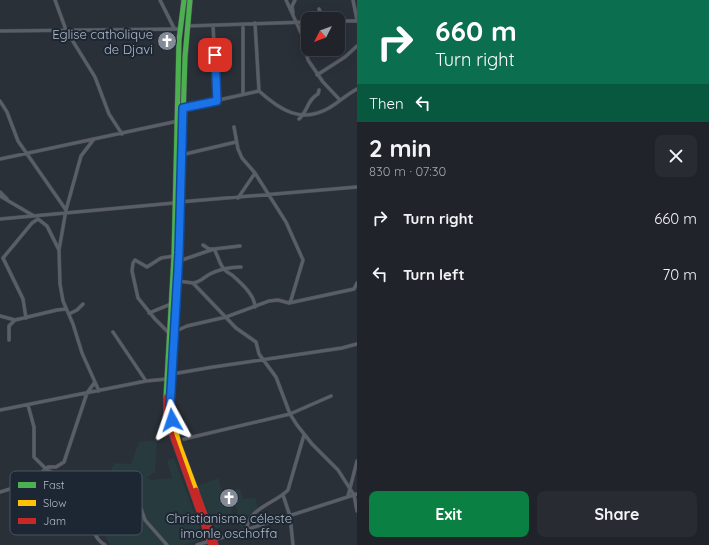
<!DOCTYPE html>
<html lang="en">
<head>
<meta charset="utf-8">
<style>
	body { margin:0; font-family:Quicksand,sans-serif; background:#282c32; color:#f1f3f6; height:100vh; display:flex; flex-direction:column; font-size:15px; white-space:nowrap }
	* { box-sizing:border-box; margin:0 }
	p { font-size:13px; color:#a2a4a8 }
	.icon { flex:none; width:22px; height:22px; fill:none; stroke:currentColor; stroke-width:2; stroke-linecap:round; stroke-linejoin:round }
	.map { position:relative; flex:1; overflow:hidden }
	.panel { display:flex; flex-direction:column; background:#20242a; width:352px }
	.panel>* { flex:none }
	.hud { background:#0b6e4f; color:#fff; overflow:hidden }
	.needle { width:26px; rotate:228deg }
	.fabs { position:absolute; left:301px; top:12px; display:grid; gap:8px }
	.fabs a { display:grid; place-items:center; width:44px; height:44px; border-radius:8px; background:#20242a; box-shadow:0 4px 16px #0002,0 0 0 1px #3d4147; font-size:20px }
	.pin { position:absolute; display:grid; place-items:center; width:34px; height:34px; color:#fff; margin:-17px; border-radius:8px; box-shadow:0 2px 6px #0006 }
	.me { position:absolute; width:44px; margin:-22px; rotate:355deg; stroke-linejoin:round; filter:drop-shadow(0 0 3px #0008) }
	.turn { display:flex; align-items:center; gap:14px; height:84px; padding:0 12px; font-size:18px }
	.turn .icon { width:52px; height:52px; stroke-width:2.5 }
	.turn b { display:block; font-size:28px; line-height:34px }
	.then { display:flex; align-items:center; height:38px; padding:0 12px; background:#0003; gap:8px; font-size:15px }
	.round { display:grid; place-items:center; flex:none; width:42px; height:42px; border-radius:8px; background:#282c32 }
	.head { display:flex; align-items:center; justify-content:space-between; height:68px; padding:0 12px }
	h1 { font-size:24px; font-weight:800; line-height:30px }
	.button { display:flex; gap:8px; margin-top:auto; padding:8px 12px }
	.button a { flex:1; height:46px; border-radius:8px; background:#0b8043; color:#fff; font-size:16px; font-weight:800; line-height:46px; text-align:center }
	.button a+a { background:#282c32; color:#f1f3f6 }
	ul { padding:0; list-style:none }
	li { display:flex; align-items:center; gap:12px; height:56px; padding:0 12px }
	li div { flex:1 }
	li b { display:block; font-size:15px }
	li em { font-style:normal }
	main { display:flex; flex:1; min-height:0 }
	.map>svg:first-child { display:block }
	.green { fill:#273a3e }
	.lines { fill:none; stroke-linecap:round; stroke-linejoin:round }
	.street-casing { stroke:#484c55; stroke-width:4 }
	.fast-casing { stroke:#484c55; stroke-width:6 }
	.slow-casing { stroke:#484c55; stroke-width:6 }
	.jam-casing { stroke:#484c55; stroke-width:6 }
	.street { stroke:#5a5e66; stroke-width:3 }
	.fast { stroke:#4caf50; stroke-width:5 }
	.slow { stroke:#ffc107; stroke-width:5 }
	.jam { stroke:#c62828; stroke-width:5 }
	.route-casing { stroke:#114b97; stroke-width:10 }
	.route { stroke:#1a73e8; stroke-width:7 }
	.labels { text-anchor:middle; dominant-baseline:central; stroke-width:4; stroke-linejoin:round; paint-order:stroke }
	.poi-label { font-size:13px; fill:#b4bcc9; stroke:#1d2633; text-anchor:end }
	.key { fill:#1d2633; stroke:#4a5360; stroke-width:1 }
	.key-label { font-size:11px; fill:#b4bcc9 }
</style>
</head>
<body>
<main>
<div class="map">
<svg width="357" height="545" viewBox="0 0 357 545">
	<rect width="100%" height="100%" fill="#2a3038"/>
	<!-- green -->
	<path class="green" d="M157,440L155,472L147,477L151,480L172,478L167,460L174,458L204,539L181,545H110L86,499L90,495L99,499V488L115,463L131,464L139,442Z
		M218,478L222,491L240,489L243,499L255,498L258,507L245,518L243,527L239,526V519L236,506L231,508L232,519L216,529L197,486Z"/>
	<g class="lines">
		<!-- street casing -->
		<g class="street-casing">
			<path id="street" d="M55,0L66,30L95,77L109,114L122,134
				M160,0L174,28
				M286,0L302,35L308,60L323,82L340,100
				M353,0L357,20
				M319,9L323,19
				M293,13L292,6L295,0
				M338,21H357
				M255,23L259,91C280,110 301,124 329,108C338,103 347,94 357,89
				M213,25L217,101
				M187,26L308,22
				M0,31L180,29
				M317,75L345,57L357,46
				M243,94V24
				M0,101L7,112L18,141L66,210
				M183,108L259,91
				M299,119C308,111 307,100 318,94L319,90
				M234,127L238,149L242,158L255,173
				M94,139L81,156L66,210L59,250L60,284L63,301L73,324L82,353L99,391
				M181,155L236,142
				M0,159L178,121
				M0,192L7,199
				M0,196L34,216
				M179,202L357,187
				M0,219L174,203
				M38,219L47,226L59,250
				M203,245L209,249H214C218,255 219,264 224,269C226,272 229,273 232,275C240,282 255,295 255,307
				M179,261L214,249L240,246
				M178,281L193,283L236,328L256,342L259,354L276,377L290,414L297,425L312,444L338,470L354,495L357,511
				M193,283C201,282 204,277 210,274C220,269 230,267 241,267
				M289,303L354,289L357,283
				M149,313L171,304
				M69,314L77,310L83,304
				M0,316L15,320L57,310L66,309
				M26,318L23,299L3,258L32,223L38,219
				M176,331L187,326L226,317L269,301L278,300L289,303L291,300L303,260L286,222L255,173L238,198
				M113,332L146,381
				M169,333L155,319L138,298L132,271L133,263L135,260L147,267L161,258L174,256
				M9,340V326L15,320
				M172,374L213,367L342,348L357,344
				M28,405L34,427V457L46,469L76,486L77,491L93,513C92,526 93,538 105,545
				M0,410L146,381L167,379
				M184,439L290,414L331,396
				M0,492L29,483L48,467H56L64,462L87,393L95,382
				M283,495L290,516L293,545
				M348,496L357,461
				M139,503L145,520L167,545
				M247,530C246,509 276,503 288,490L304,435
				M214,540L357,494
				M197,545L210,541"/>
		</g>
		<!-- fast casing -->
		<g class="fast-casing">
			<path id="fast" d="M178,272L185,57L190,0
				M166,397L174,256L179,40L184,0"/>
		</g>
		<!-- slow casing -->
		<g class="slow-casing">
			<path id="slow" d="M178,272L170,408L179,444L196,490"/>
		</g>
		<!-- jam casing -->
		<g class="jam-casing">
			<path id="jam" d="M166,397V418L211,545
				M196,490L216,545"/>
		</g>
		<!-- street -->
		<use href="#street" class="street"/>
		<!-- fast -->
		<use href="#fast" class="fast"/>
		<!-- slow -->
		<use href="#slow" class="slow"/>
		<!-- jam -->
		<use href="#jam" class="jam"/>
	</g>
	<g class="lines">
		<!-- route casing -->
		<g class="route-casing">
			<path id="route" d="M172,420L170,408L179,253L183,108L217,101L215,55"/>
		</g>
		<!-- route -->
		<use href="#route" class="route"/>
	</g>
	<!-- icons -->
	<defs>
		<g id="church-disc" transform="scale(1)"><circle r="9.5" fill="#848b96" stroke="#1d2633"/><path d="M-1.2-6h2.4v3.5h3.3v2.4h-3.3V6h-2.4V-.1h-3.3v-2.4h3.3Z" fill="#fff"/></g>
	</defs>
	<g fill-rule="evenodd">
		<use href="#church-disc" x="167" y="41"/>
		<use href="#church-disc" x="229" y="498"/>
	</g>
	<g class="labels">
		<!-- poi labels -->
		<g class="poi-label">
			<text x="153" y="34">Eglise catholique<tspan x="153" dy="15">de Djavi</tspan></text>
			<text x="229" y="518" text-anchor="middle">Christianisme céleste<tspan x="229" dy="15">imonle oschoffa</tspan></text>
		</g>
	</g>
	<!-- legend -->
	<rect x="10" y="471" width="132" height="64" rx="6" class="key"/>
	<rect x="18" y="482" width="18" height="6" fill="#4caf50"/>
	<rect x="18" y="500" width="18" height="6" fill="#ffc107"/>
	<rect x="18" y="518" width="18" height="6" fill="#c62828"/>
	<g class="key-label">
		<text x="43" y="489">Fast</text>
		<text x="43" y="507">Slow</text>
		<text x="43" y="525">Jam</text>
	</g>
</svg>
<div class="fabs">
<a><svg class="needle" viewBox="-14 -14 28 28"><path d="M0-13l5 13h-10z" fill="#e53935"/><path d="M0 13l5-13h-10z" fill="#a2a4a8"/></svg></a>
</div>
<div class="pin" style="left:215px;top:55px;background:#d93025"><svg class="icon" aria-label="arrive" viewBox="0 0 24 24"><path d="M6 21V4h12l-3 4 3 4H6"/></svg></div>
<svg class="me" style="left:172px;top:420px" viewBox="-20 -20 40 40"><path d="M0-17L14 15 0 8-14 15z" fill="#1a73e8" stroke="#fff" stroke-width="4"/></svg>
</div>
<section class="panel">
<div class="hud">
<div class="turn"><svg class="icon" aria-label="right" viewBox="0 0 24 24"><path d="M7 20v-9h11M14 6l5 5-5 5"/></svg><div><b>660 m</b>Turn right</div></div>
<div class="then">Then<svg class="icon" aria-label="left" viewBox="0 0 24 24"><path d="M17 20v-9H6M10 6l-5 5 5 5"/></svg></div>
</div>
<div class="head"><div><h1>2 min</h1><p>830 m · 07:30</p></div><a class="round"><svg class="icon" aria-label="close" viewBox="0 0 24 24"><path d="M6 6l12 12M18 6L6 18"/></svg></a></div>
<ul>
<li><svg class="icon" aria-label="right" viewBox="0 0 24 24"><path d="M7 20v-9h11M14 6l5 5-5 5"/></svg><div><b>Turn right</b></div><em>660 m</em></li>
<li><svg class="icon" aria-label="left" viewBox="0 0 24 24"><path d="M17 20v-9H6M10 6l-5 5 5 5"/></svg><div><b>Turn left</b></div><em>70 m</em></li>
</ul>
<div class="button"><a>Exit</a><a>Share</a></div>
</section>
</main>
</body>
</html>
